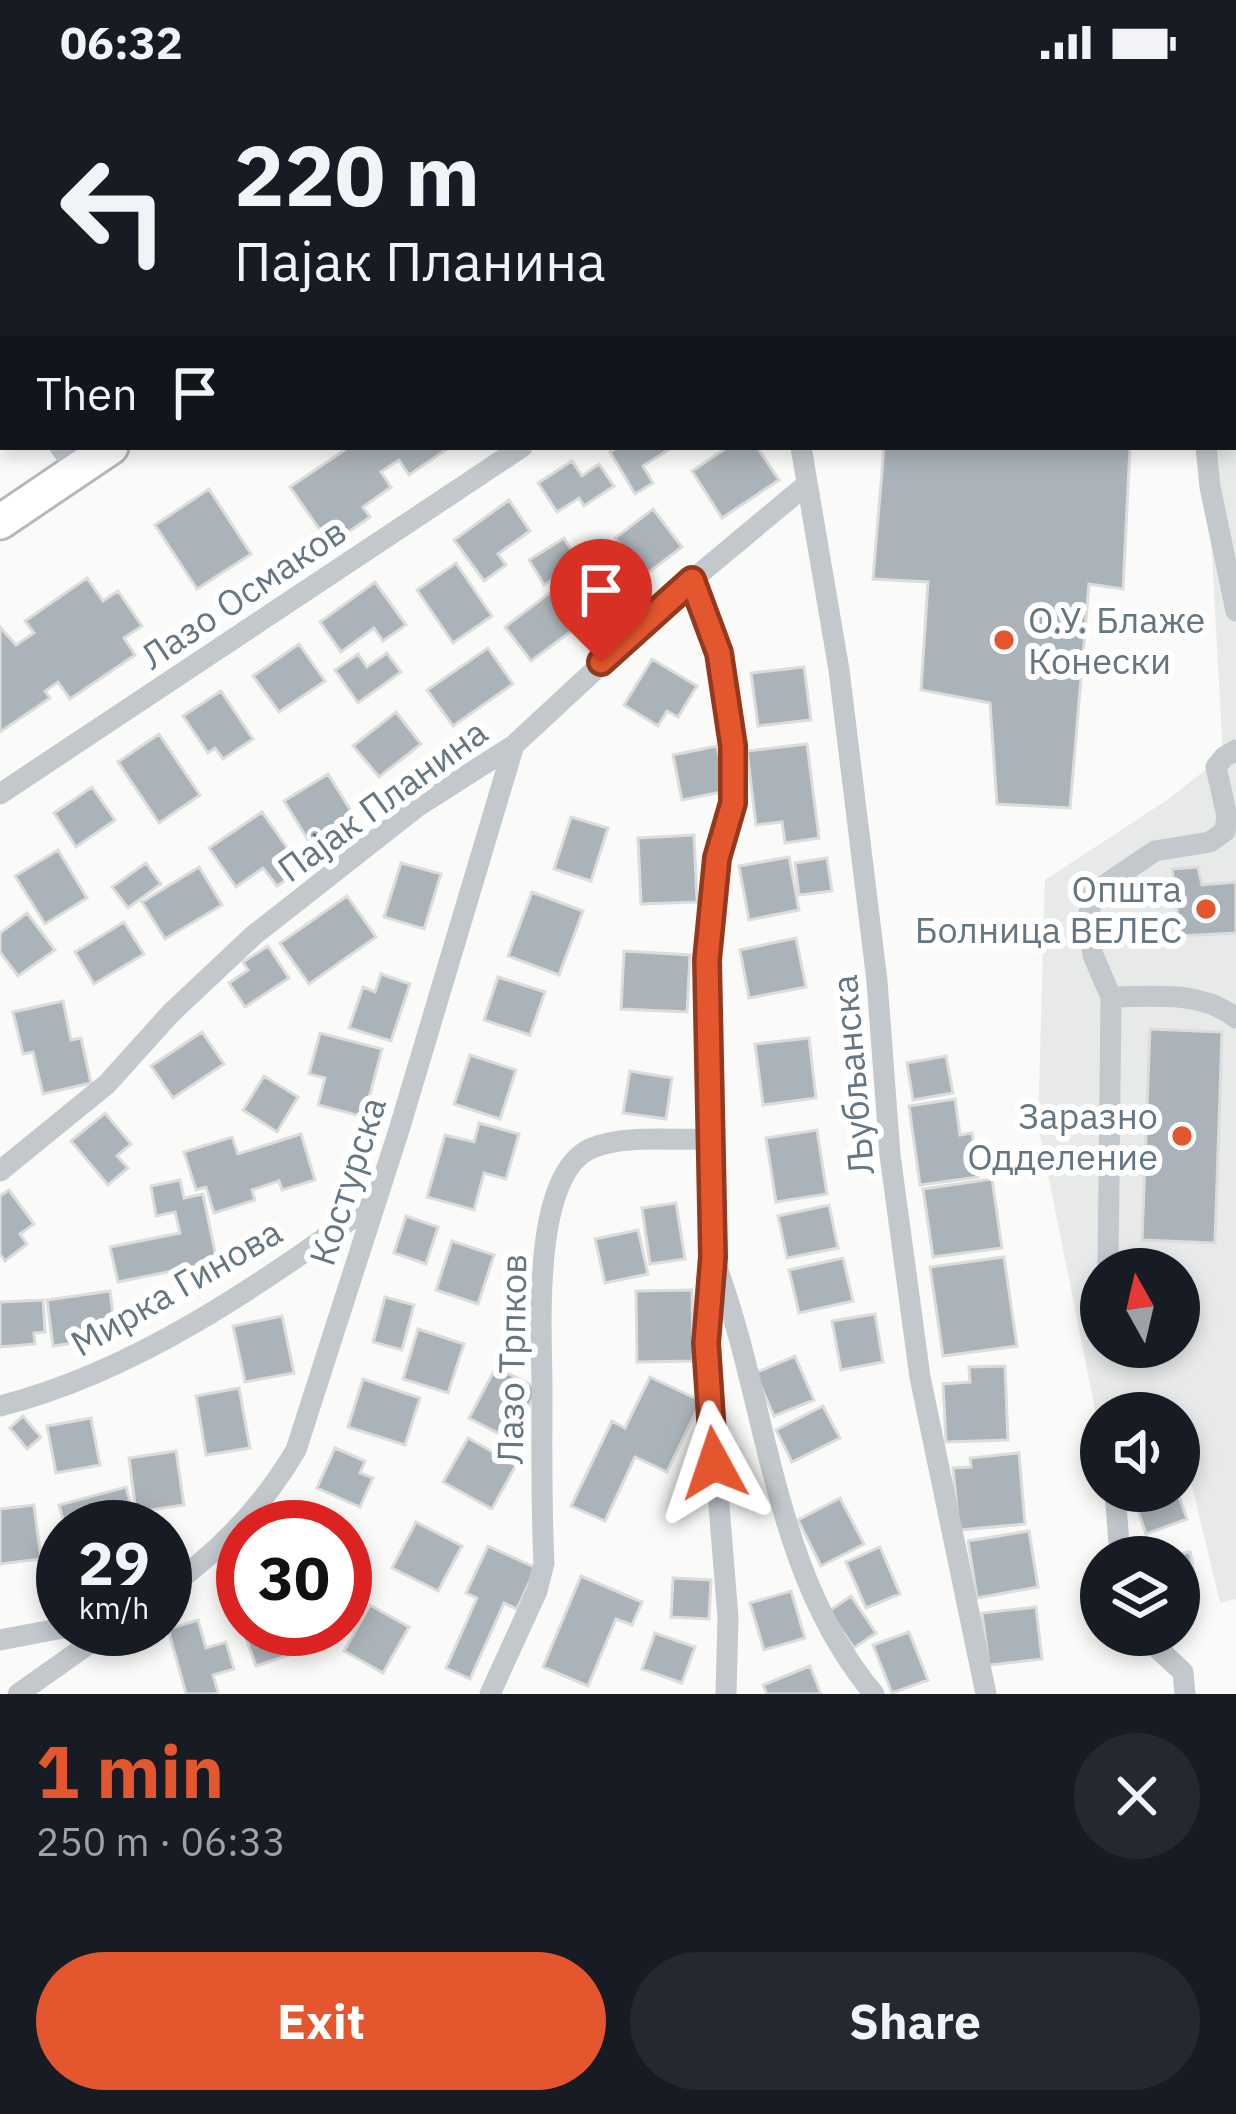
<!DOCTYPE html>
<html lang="en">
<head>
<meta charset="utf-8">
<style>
	body { margin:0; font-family:"IBM Plex Sans",sans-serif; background:#242831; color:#f1f3f6; height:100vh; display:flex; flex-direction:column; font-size:45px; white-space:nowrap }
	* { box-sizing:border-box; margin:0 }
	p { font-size:39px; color:#9ea1a6 }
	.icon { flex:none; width:66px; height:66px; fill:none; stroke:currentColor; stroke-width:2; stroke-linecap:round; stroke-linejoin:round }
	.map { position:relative; height:1610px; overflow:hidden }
	.details { display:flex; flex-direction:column; background:#171b24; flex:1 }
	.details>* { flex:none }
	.top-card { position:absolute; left:0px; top:0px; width:1236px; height:366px; box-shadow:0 6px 18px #0003; background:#171b24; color:#f1f3f6; overflow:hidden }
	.needle { width:78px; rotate:352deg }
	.controls { position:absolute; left:1080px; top:1164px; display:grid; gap:24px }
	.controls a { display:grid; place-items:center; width:120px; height:120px; border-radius:50%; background:#171b24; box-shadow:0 6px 18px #0003; font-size:60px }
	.speed { position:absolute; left:36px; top:1416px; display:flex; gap:24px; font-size:60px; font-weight:700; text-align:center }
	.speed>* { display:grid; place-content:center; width:156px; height:156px; border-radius:50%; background:#171b24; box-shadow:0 6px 18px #0003; line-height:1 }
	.speed small { font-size:30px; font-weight:400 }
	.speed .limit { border:18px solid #d22; background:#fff; color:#111 }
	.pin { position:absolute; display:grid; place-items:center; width:102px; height:102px; color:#fff; margin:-123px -51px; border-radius:50% 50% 50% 0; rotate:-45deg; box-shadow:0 0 12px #0007 }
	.pin .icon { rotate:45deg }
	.me { position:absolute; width:132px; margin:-66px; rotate:355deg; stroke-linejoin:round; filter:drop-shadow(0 0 9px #0008) }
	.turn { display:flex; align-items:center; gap:42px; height:252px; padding:0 36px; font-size:54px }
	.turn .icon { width:156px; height:156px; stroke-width:2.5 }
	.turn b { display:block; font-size:84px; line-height:102px }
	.then { display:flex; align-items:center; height:114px; padding:0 36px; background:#0003; gap:24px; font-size:45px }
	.round { display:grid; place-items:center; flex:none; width:126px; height:126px; border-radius:63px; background:#242831 }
	.headline { display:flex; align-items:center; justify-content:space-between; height:204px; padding:0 36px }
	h1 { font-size:72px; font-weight:700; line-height:90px; color:#e4572e }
	.button { display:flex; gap:24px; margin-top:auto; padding:24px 36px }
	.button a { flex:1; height:138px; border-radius:72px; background:#e4572e; color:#fff; font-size:48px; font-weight:700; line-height:138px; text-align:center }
	.button a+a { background:#242831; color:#f1f3f6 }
	.status { display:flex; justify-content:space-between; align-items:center; height:84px; padding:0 60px; background:#171b24; direction:ltr }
	.status svg { height:33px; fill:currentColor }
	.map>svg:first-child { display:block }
	.built { fill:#e8e9e9; fill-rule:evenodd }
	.building { fill:#aab3b9; stroke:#dcdcda; stroke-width:3 }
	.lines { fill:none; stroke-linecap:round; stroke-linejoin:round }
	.secondary-casing { stroke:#b3babf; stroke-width:39 }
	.path { stroke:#bbbfc2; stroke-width:4.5; stroke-dasharray:6 6; stroke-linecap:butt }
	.service { stroke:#c3c8cc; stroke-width:10 }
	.minor { stroke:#c3c8cc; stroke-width:21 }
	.secondary { stroke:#fff; stroke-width:33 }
	.route-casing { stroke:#94391e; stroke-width:30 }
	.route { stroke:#e4572e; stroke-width:21 }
	.poi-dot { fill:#e4572e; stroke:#fff; stroke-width:4.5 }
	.labels { text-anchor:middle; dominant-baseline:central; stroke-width:12; stroke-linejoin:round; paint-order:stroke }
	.street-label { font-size:36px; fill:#657683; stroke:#fff }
	.poi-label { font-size:36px; fill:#657683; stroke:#fff; text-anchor:end }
</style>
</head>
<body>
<div class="status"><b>06:32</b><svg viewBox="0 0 49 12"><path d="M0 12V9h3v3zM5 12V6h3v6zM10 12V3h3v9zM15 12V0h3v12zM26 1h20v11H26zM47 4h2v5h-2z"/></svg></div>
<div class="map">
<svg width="1236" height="1610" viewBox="0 0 1236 1610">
	<rect width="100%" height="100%" fill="#fafaf8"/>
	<!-- built -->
	<path class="built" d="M0,0H577L3,3V237Z
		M1236,235V1515L1220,1519L1179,1347V1329H1101L1099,1346L1038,1040L1045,796L1170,714L1223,672L1206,363H1233ZM1101,1185H1179V1263H1101Z"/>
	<!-- building -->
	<path class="building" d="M349,363H450L409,391L399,376L381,388L391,403L363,423L370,433L344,451L337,440L322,449L290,403Z
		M618,363H673L643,382L653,399L635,410L610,368Z
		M728,363H757L779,396L722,434L692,387Z
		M884,363H1130L1123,505L1089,500L1070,724L997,720L990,619L921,606L928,498L873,495Z
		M572,377L582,392L599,380L614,402L584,422L579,414L557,428L538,399Z
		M209,405L251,470L197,505L155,441Z
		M509,416L530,447L498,470L506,481L484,497L454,456Z
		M653,425L682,463L644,492L615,454Z
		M564,454L579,479L544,501L529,476Z
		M456,479L492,532L453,559L417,506Z
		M573,491L600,526L531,577L505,543Z
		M87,494L103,517L118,507L142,542L124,554L135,571L70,615L58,598L45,607L50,614L0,648V543L16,561L34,549L25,537Z
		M375,498L406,541L383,557L374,544L341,568L320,538Z
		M299,560L325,597L279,628L253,592Z
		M488,564L513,600L453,642L427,606Z
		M387,569L401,588L358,619L335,586L358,570L367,583Z
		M652,575L697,602L678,633L667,627L658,642L624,621Z
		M804,583L811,636L758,642L751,589Z
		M221,607L253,655L223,675L215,664L208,669L183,632Z
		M396,628L421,660L379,693L353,662Z
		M159,650L200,711L159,739L118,678Z
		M807,660L819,754L785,759L782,738L756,741L747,667Z
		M717,662L726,707L682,716L673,671Z
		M328,690L356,735L312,762L284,717Z
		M92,703L115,736L76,763L54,729Z
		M262,728L302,785L277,802L263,784L236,803L209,764Z
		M571,733L608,744L591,797L554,785Z
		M694,751L697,818L641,820L638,754Z
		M58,766L87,814L45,840L15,792Z
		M789,773L799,826L749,836L739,782Z
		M827,774L832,807L799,811L795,779Z
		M146,779L161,800L128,824L112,803Z
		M401,779L441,790L424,845L384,833Z
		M199,783L222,821L165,855L142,818Z
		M1198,783L1202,801L1236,798V849L1180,852L1172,785Z
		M532,808L583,827L559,891L508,872Z
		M347,812L376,853L309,900L280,859Z
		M27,829L55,866L18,892L0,868V849Z
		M124,838L144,870L94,900L75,868Z
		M796,854L806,903L749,914L740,866Z
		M268,862L289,894L245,923L229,899L248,886L243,878Z
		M624,867L690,871L687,928L621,925Z
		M381,890L410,900L391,957L349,944L363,903L375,908Z
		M498,893L545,908L530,951L484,936Z
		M63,917L71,956L81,954L91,999L43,1010L33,968L23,970L13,928Z
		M1150,945L1222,948L1215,1159L1142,1156Z
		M202,948L224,980L173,1014L151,982Z
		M320,949L382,965L364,1033L318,1021L325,994L309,990Z
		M809,954L816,1014L763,1021L755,960Z
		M470,971L516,986L500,1035L454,1020Z
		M946,972L953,1009L913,1016L907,979Z
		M630,987L672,994L666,1035L623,1029Z
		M264,992L298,1013L277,1048L243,1026Z
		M955,1015L960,1051L972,1049L978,1093L920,1101L909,1022Z
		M105,1029L131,1060L117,1072L128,1084L108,1101L71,1057Z
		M479,1039L519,1050L506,1095L484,1089L474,1126L427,1113L445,1051L474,1058Z
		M817,1046L827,1110L776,1118L766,1054Z
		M301,1050L315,1096L282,1106L279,1097L252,1106L255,1116L214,1129L206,1103L196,1106L184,1068L232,1053L238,1070Z
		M992,1095L1002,1164L933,1173L923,1105Z
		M180,1096L184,1114L203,1110L217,1178L118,1198L110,1163L180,1149L175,1128L156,1132L151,1102Z
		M9,1106L34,1140L20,1150L27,1160L5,1177L0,1170V1112Z
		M676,1119L685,1175L650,1180L642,1124Z
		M829,1121L838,1164L787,1174L778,1132Z
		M406,1132L438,1143L426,1180L394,1169Z
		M638,1146L648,1190L605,1199L595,1155Z
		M452,1157L494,1171L478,1220L436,1206Z
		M1004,1173L1017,1262L943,1272L930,1183Z
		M843,1174L853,1217L799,1229L789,1186Z
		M692,1206L693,1277L637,1278L636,1207Z
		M110,1207L116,1253L53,1262L47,1216Z
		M385,1213L414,1221L402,1266L373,1258Z
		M43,1216L45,1248L34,1249L35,1260L0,1263V1218Z
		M875,1230L883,1278L841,1286L832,1237Z
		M282,1232L294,1289L245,1298L233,1242Z
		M418,1245L464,1260L448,1309L403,1295Z
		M795,1272L814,1316L774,1332L755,1289Z
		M1005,1282L1008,1356L946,1358L943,1300L970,1298L969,1283Z
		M496,1283L538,1305L511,1356L469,1334Z
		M650,1293L701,1317L667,1388L635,1373L605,1437L571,1422L612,1337L625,1344Z
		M363,1295L420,1314L405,1361L348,1343Z
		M239,1304L250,1364L206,1371L196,1312Z
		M823,1322L840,1354L792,1378L776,1346Z
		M23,1332L41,1353L27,1365L10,1344Z
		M91,1334L100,1381L56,1389L47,1342Z
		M468,1354L516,1381L492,1425L443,1398Z
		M335,1364L365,1377L360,1389L373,1394L360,1423L317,1404Z
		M176,1367L184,1421L136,1428L129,1374Z
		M1019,1369L1025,1440L959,1446L953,1384L971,1383L970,1374Z
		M126,1403L137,1443H65L59,1421Z
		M1148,1407H1177L1187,1435L1146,1450L1133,1412Z
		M840,1414L864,1460L821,1482L798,1436Z
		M34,1421L41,1475L0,1480V1425Z
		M416,1438L462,1462L438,1507L392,1484Z
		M1029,1447L1038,1503L977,1514L968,1457Z
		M488,1462L536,1484L517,1525L504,1519L470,1595L446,1584L477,1514L466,1509Z
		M880,1463L900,1510L866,1524L846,1478Z
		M1190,1468L1199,1513L1179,1517V1473H1165Z
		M581,1492L642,1518L632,1541L616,1535L588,1602L543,1583Z
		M673,1494L711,1496L709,1535L671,1533Z
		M791,1507L805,1554L764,1566L750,1519Z
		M851,1512L876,1549L854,1564L829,1527Z
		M243,1518V1545H297L304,1566L256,1582L234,1521Z
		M370,1521L409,1543L383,1589L344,1567Z
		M1036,1523L1042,1575L989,1581L982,1529Z
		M198,1536L206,1564L226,1558L234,1585L213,1591L218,1608L213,1610H186L168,1545Z
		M909,1548L928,1596L892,1609L873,1561Z
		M655,1549L695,1563L682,1599L642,1585Z
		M810,1582L821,1610H767L763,1601Z"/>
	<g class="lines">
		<!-- secondary casing -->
		<g class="secondary-casing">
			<path id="secondary" d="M645,3L651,0
				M0,438L111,363"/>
		</g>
		<!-- path -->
		<path class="path" d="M584,0L589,3
			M451,3L456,0"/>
		<!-- service -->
		<path class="service" d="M970,0L1030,3
			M930,3L951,0"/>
		<!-- minor -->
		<path class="minor" d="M746,0L747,3
			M1233,234L1236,229
			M0,272L3,277
			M0,346H3
			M60,363L78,386
			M801,363L839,586L877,897L890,1071L920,1293L986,1610
			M1206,363L1210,403L1236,527
			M692,496L719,569L733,662V719L717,774L707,876L713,1173L706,1259L728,1534L726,1610
			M0,710L522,363
			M1111,913C1155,913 1200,906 1236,934
			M0,1087L107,1000L171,929L254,851L417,723L514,661L692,496L806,401
			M716,1181C769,1323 772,1489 874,1610
			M1108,1185L1111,913L1093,871L1087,837L1094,808L1155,767L1210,758L1225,747L1227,732L1216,683L1224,673L1236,666
			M0,1322C138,1287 259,1201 374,1119
			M1115,1407L1120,1473
			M165,1506C218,1469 263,1422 296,1366L399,1046L514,661
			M1143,1551L1183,1588L1185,1610
			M0,1556L63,1544
			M18,1610L110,1545
			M490,1610L537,1507L544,1479C541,1421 542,1363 542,1305C542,1250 530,1090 592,1064C626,1050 675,1057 711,1055"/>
		<!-- secondary -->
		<use href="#secondary" class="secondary"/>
	</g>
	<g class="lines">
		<!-- route casing -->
		<g class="route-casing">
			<path id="route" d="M601,578L692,496L719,569L733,662V719L717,774L707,876L713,1173L706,1259L714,1379"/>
		</g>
		<!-- route -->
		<use href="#route" class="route"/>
	</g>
	<!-- markers -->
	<g class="poi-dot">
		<circle cx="1004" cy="556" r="12"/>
		<circle cx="1206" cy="825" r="12"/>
		<circle cx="1182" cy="1052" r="12"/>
	</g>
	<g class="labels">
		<!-- street labels -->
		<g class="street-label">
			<text transform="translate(243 509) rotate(-34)">Лазо Осмаков</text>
			<text transform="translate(382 716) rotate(-36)">Пајак Планина</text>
			<text transform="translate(852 991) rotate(-95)">Љубљанска</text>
			<text transform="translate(347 1097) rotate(-72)">Костурска</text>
			<text transform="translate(176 1203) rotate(-30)">Мирка Гинова</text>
			<text transform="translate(511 1275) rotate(-89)">Лазо Трпков</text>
		</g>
		<!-- poi labels -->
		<g class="poi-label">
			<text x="1028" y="535" text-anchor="start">О.У. Блаже<tspan x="1028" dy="41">Конески</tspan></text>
			<text x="1182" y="804">Општа<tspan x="1182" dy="41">Болница ВЕЛЕС</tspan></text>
			<text x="1158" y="1031">Заразно<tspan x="1158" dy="41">Одделение</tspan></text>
		</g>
	</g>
</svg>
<div class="controls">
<a><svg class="needle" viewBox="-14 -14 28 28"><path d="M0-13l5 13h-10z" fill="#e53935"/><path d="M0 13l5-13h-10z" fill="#9ea1a6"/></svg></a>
<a><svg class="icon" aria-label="sound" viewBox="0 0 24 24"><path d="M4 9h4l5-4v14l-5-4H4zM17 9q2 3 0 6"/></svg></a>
<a><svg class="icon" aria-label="layers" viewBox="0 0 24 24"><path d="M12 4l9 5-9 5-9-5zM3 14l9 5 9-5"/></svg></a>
</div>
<div class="speed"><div>29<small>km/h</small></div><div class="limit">30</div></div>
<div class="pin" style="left:601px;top:578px;background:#d93025"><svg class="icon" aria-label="arrive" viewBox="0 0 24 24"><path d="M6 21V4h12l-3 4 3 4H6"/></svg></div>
<svg class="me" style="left:714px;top:1379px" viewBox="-20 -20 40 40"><path d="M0-17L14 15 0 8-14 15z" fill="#e4572e" stroke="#fff" stroke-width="4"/></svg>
<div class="top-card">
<div class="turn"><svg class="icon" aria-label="left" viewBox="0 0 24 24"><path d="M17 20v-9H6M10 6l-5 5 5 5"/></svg><div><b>220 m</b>Пајак Планина</div></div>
<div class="then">Then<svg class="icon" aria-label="arrive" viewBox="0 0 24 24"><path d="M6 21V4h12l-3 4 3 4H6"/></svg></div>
</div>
</div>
<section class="details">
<div class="headline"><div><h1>1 min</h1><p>250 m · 06:33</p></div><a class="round"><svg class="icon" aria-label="close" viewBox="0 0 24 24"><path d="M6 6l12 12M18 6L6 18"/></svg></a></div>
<div class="button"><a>Exit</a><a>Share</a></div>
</section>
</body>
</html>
